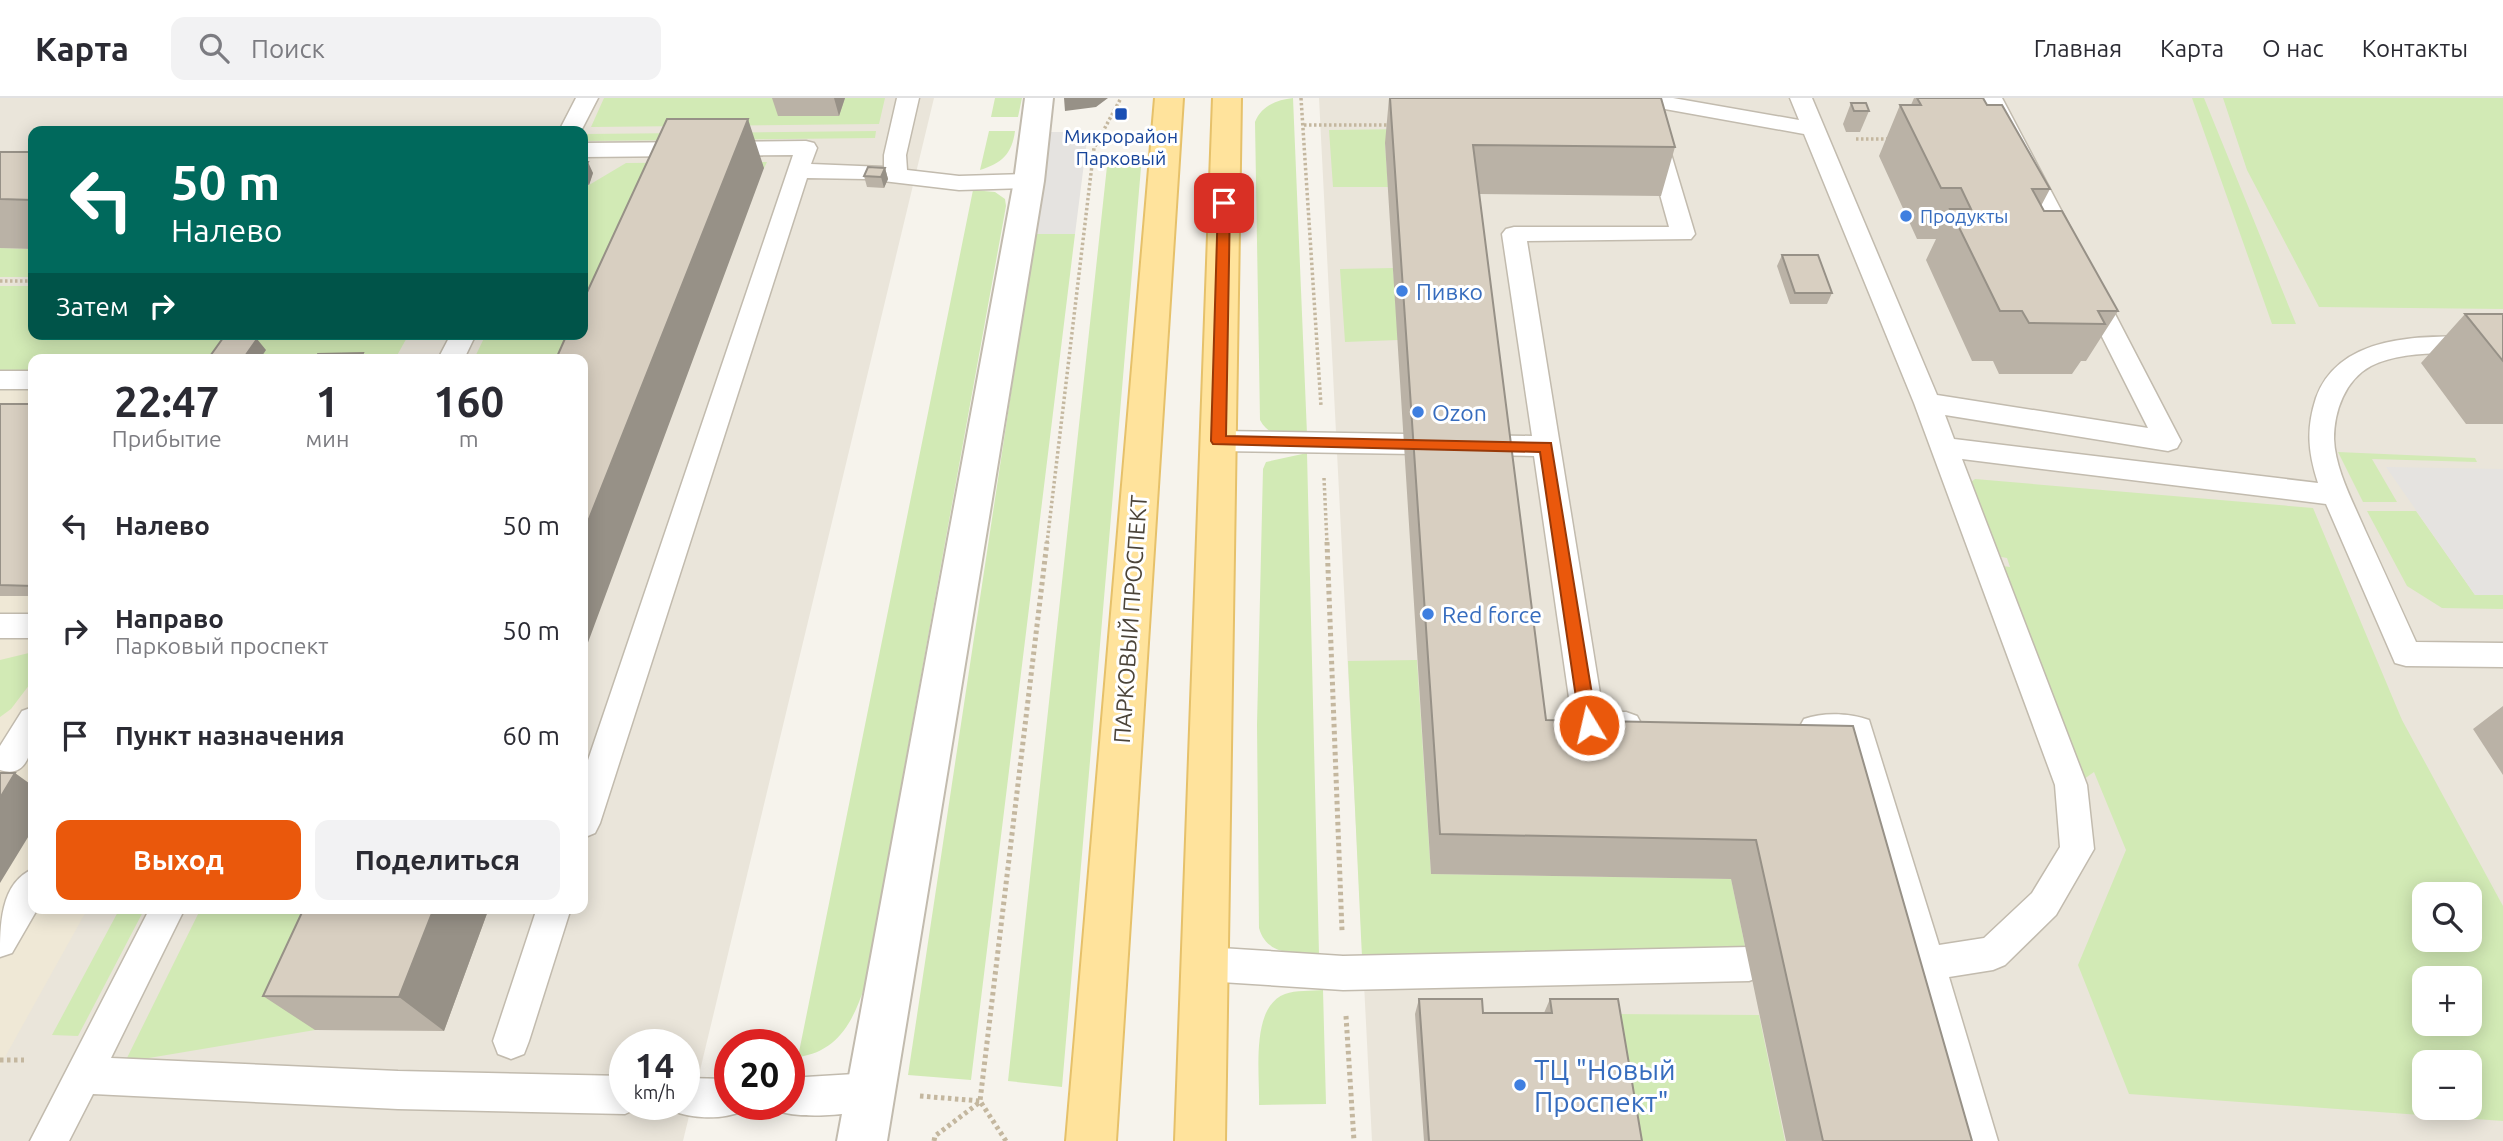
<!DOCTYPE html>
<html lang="ru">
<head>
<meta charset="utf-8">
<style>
	body { margin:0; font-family:Ubuntu,sans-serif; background:#f2f2f3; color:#2b2b33; height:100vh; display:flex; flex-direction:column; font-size:26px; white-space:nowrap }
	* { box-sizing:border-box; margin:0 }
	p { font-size:23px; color:#7c7c81 }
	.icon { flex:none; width:38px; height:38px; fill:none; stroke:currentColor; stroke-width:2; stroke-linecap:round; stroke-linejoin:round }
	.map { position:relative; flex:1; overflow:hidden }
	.panel { position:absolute; left:28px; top:256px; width:560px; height:560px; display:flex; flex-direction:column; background:#fff; border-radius:14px; box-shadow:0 4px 18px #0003 }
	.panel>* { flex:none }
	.banner { position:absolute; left:28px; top:28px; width:560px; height:214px; border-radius:14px; box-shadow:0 4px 18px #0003; background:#00695c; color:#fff; overflow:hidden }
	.buttons { position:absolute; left:2412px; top:784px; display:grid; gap:14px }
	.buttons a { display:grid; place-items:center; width:70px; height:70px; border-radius:14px; background:#fff; box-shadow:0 4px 18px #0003; font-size:35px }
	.speed { position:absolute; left:609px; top:931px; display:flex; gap:14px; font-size:35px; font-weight:700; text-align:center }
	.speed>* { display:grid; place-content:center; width:91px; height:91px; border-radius:50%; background:#fff; box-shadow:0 4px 18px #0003; line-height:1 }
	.speed small { font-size:18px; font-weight:400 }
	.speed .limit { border:10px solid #d22; background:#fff; color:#111 }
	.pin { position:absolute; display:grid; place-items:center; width:60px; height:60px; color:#fff; margin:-30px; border-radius:14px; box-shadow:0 4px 10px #0006 }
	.me { position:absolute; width:77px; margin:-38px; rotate:351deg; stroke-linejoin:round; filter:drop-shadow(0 0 5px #0008) }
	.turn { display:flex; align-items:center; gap:24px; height:147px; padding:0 28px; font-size:32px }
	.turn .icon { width:91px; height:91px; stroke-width:2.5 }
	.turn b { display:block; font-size:49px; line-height:60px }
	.then { display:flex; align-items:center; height:66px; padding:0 28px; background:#0003; gap:14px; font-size:26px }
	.eta { display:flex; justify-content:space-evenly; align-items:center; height:119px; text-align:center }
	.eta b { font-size:42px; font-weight:600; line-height:49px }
	.primary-button { display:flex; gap:14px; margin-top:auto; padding:14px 28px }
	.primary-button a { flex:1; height:80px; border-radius:14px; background:#ea580c; color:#fff; font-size:28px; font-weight:600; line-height:80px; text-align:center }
	.primary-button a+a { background:#f2f2f3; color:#2b2b33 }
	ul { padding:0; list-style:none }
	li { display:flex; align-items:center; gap:21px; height:105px; padding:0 28px }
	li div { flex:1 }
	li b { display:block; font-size:26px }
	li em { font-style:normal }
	header { display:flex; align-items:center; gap:42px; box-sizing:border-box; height:98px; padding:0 35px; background:#fff; border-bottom:2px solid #e1e1e2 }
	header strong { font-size:33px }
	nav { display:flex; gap:38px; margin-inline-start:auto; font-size:24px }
	.search { width:490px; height:63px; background:#f2f2f3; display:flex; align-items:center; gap:18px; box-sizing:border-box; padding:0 24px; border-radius:14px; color:#7c7c81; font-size:26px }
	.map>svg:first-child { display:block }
	.residential { fill:#eae5da; fill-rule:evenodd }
	.education { fill:#efe8d6 }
	.green { fill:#d2eab5; fill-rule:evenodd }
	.parking { fill:#e5e3e0 }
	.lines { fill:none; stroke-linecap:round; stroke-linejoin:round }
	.lane-casing { stroke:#c2bbae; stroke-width:3 }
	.street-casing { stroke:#c2bbae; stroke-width:4 }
	.primary-casing { stroke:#e6c16a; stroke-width:4 }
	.path-far1 { stroke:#c4b79f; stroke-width:3.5; stroke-dasharray:2.5 2.5; stroke-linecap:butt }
	.path { stroke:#c4b79f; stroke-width:5; stroke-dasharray:3.5 3.5; stroke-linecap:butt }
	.lane { fill:#fff; fill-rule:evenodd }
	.street { fill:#fff; fill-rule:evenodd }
	.primary { fill:#ffe39c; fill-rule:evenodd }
	.wall { fill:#bab2a6 }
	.shaded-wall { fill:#979187 }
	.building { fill:#d8cfc1; stroke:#979187; stroke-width:2 }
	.route { fill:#ea580c; stroke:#983908; stroke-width:2 }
	.transit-dot { fill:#1a4fb4; stroke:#fff; stroke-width:2.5 }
	.shop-dot { fill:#3f7fe0; stroke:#fff; stroke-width:2.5 }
	.labels { text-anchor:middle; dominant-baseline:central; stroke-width:6; stroke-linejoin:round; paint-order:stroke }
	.far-transit-label { font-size:19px; fill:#164399; stroke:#fff }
	.far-shop-label { font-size:19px; fill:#366cbe; stroke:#fff; text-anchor:start }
	.shop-label { font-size:23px; fill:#366cbe; stroke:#fff; text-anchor:start }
	.street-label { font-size:23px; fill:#4b4439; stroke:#fff }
	.near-shop-label { font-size:28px; fill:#366cbe; stroke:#fff; text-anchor:start }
</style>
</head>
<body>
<header>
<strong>Карта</strong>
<div class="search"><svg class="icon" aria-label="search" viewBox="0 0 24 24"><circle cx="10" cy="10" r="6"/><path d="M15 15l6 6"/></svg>Поиск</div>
<nav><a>Главная</a><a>Карта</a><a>О нас</a><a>Контакты</a></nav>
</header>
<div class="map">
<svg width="2503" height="1043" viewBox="0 0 2503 1043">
	<rect width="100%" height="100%" fill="#f6f3ec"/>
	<!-- residential -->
	<path class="residential" d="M0,0H934L683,1043H0ZM33,33H583V236H33ZM33,261H583V810H33ZM625,947H684V1006H625Z
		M1319,0H2503V1043H1372ZM2424,796H2469V842H2424ZM2424,880H2469V926H2424ZM2424,964H2469V1010H2424Z"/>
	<!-- education -->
	<path class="education" d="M0,257L33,261V810H88L0,968Z"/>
	<!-- green -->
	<path class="green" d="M604,0H786L838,18L845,0H885L879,26L591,29Z
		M995,0H1022L1018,19H991Z
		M1293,0L1307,336C1288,337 1270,341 1260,322L1255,24C1261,8 1276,2 1293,0Z
		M2192,0H2204L2296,226H2272Z
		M2223,0H2503V211L2319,209L2247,72Z
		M1410,31L1385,46L1388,89H1333L1329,32Z
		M876,33L875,40L583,43L585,36Z
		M989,33H1015C1012,56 1002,65 980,72Z
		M1142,58L1062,989L1008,983L1108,59Z
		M767,64L764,70L583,261H474L486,236H583V87H589L626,65Z
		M973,92L995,94L1005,101L1006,108L865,887C854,922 838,954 798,959Z
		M1035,136H1075L971,982L908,977Z
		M0,150L33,151V179H0Z
		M1393,170L1398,242L1345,244L1340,171Z
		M0,188H33V236H409L395,261H33V272H0Z
		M2338,354L2475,360L2477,364L2372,361L2397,404H2363Z
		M1307,355L1319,856C1294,855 1267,858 1259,830L1257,627L1263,371L1266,364Z
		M1975,381L2313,410L2402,622L2503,808V1023L2129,996L2078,867L2126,752L2094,674L2084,681L1995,467L2010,469L2007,460L1991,457L1967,387ZM2424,796H2469V842H2424ZM2424,880H2469V926H2424ZM2424,964H2469V1010H2424Z
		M2367,413H2416L2475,497H2503V511L2442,510L2407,488Z
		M33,554V582L11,611L0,619V562Z
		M1417,562L1431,776L1731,781L1746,853L1362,859L1348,563Z
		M120,810H145L78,938L52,937Z
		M201,810H368L315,932L125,964Z
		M1323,892L1326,1006L1259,1007C1260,976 1250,909 1285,896C1296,892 1311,893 1323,892Z
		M1609,916L1759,917L1785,1043H1630Z"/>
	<!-- parking -->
	<path class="parking" d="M1051,34H1088L1075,136H1035Z
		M2386,369L2503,371V497H2475Z"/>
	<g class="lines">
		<!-- lane casing -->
		<g class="lane-casing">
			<path id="lane" d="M576,0H598L581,33H559Z
				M897,0H919L906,57L907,72L959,78L1029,76L1037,78L1040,83L1037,88L1029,90L959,92L866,81L807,80L600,725L595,735L583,740V677L793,57L583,59V45L806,43L814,45L817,50L811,66L884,69V57Z
				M1626,0H1673L1799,22L1790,0H1812L1937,297L2148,330L2078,191L2081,185L2090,183L2099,185L2102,191L2181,343L2177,350L2168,353L1945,317L1954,341L2318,385C2308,354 2306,331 2316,300C2342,228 2441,239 2503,239V257C2464,256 2406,250 2371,268C2345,282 2334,313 2334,341C2335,371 2353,404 2365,432C2382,469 2399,506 2416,544L2503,545V569L2406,568L2395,565L2326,406L1962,361L2087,687L2094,751L2056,817L2005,867L1993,872L1949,879L1998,1043H1960L1914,883L1906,884L1893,879L1888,867L1893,855L1905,851L1846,644L1815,643L1804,639L1799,630L1804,621C1823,614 1850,615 1869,622L1939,847L1984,840L2032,795L2060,749L2055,687L1914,305L1804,36L1637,6L1630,4Z
				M1980,0H2002L2081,150L2077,155L2069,157L2061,155L2057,150Z
				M1655,32L1663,34L1666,39L1695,136L1691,141L1527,143L1603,614H1626L1637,618L1642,627L1637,636C1619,643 1596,643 1578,636L1573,627L1534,358L1218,353L1209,350L1205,343L1209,336L1218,333L1532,338L1502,136L1506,131L1514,129H1669L1644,39L1647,34Z
				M451,236H476L464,261H438Z
				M0,273H33V291H0Z
				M0,516H33V540H0Z
				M33,609C34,630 36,684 0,672V648L22,613Z
				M33,771V810H38L12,855L0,859C0,828 0,785 33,771Z
				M150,810H185L111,960L398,973L625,978V1006H640L638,1010L625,1016L398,1011L93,996L69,1043H30Z
				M537,810H571L529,943L524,956L511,961L498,956L493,943Z
				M1205,849L1343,858L1749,849L1762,854L1767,866L1762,878L1749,883L1343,892L1205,883L1192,878L1187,866L1192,854Z
				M871,975L884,981L890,994L884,1007C860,1017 799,1022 776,1012L773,1006H789V980Z
				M684,980L730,981V1006H746L743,1013C722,1022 692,1021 671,1012L668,1006H684Z"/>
		</g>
		<!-- street casing -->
		<g class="street-casing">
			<path id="street" d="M1025,0H1053L1044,83L887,1043H837L1014,83Z"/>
		</g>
		<!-- primary casing -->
		<g class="primary-casing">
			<path id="primary" d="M1155,0H1183L1116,1043H1066Z
				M1213,0H1241L1225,1043H1175Z"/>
		</g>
		<!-- path-far1 -->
		<path class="path-far1" d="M1301,0L1321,308
			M1304,27H1392
			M1856,41H1889
			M0,183H33
			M1324,380L1327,445
			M1047,445L1094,50L1121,0"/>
		<!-- path -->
		<path class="path" d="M1327,444L1342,833
			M1346,918L1354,1043
			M0,962H24
			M920,998L980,1003
			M934,1043L935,1038L980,1004
			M1006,1043L980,1003L1047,444"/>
		<!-- lane -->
		<use href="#lane" class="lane"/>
		<!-- street -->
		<use href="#street" class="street"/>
		<!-- primary -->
		<use href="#primary" class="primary"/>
	</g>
	<!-- wall -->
	<path class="wall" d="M772,0H845L839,18H778Z
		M1389,0H1661L1675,49L1661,98L1479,96L1546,622L1853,628L1972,1043H1786L1731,781L1431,776L1385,45Z
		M1914,0H1983L1987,7L2050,91L2041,108L2044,113L2118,213L2086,263H2081L2072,276H1999L1993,263H1972L1926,162L1936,141H1917L1879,58L1900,7H1911Z
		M1851,5L1869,13L1860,34H1846L1843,26Z
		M0,54H33V151L0,150Z
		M583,64L593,75L589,87H583Z
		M885,70L888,81L884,90L867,89L864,78Z
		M1782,157L1832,195L1827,206H1790L1777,168Z
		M2465,216L2503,263V326H2466L2421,265Z
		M0,306H33V498H0Z
		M2503,608V677L2473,631Z
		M304,810H489L444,933L315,932L263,898Z
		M1419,901L1483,915H1544L1550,901L1642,1043H1424L1415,916Z"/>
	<!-- shaded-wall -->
	<path class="shaded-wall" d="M834,0H845L839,18Z
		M1064,0H1108L1096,9L1065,13Z
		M748,21L764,70L583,558V436Z
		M588,64L593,75L589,87L583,75Z
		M885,70L888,81L884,90L881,79Z
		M257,241L266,252L260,261H243Z
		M363,255L367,261H360Z
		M15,675L33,688V731L0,785V700Z
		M434,810H489L444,933L399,899Z"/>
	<!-- building -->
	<path class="building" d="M1390,0H1661L1675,49L1473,47L1546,622L1853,628L1972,1043H1823L1756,742L1440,736Z
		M1917,0H1983L1987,7H2002L2050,91H2032L2044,113H2062L2118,213H2098L2105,226L2029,225L2022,213H2000L1950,111H1971L1961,90H1941L1900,7H1921Z
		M1851,5H1866L1869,13H1854Z
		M667,21H748L583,436V261H556L567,236H583V203Z
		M0,54H33V102L0,101Z
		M583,64H588L583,75Z
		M868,69L885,70L881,79L864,78Z
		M1782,157H1818L1832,195H1795Z
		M2465,216H2503V263Z
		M223,240L257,241L243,261H208Z
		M363,255L360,261H315L318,256Z
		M0,306H33V488L0,487Z
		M0,675H15L0,700Z
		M304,810H434L399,899L263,898Z
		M1419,901H1482L1483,915H1552L1550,901H1618L1642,1043H1429Z"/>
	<!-- route -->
	<path class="route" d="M1224,102L1230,105L1226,338L1551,345L1597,627L1595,632H1583L1580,627L1540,354L1213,346L1211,343L1218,105Z"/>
	<!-- markers -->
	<rect class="transit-dot" x="1114" y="9" width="14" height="14" rx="3.5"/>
	<g class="shop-dot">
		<circle cx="1906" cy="118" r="7"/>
		<circle cx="1402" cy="193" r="7"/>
		<circle cx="1418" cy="314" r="7"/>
		<circle cx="1428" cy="516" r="7"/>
		<circle cx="1520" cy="987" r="7"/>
	</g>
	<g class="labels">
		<!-- far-transit labels -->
		<g class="far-transit-label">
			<text x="1121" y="38">Микрорайон<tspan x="1121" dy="22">Парковый</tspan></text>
		</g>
		<!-- far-shop labels -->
		<g class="far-shop-label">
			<text x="1920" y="118">Продукты</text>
		</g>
		<!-- shop labels -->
		<g class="shop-label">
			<text x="1416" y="193">Пивко</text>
			<text x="1432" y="314">Ozon</text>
			<text x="1442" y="516">Red force</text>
		</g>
		<!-- street labels -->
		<g class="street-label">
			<text transform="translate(1130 521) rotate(-86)">ПАРКОВЫЙ ПРОСПЕКТ</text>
		</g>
		<!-- near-shop labels -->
		<g class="near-shop-label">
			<text x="1534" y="971">ТЦ "Новый<tspan x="1534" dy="32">Проспект"</tspan></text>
		</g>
	</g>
</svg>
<div class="buttons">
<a><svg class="icon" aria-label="search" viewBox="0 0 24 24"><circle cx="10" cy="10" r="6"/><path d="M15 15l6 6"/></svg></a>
<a>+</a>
<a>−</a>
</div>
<div class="speed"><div>14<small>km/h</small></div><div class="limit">20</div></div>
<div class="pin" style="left:1224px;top:105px;background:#d93025"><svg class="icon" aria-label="arrive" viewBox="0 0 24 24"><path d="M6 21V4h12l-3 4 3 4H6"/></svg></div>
<svg class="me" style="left:1589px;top:627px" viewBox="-20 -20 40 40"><circle r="17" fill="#ea580c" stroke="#fff" stroke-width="3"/><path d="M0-11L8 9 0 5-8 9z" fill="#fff"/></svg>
<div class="banner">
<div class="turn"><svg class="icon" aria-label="left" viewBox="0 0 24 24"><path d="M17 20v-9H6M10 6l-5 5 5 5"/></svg><div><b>50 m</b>Налево</div></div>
<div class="then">Затем<svg class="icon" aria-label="right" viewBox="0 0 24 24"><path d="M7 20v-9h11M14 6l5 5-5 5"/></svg></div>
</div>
<section class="panel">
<div class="eta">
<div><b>22:47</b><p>Прибытие</p></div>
<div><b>1</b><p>мин</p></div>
<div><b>160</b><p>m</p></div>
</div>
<ul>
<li><svg class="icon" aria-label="left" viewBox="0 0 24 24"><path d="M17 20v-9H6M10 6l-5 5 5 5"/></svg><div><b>Налево</b></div><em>50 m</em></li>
<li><svg class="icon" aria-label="right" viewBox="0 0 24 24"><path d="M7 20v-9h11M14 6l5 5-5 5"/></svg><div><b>Направо</b><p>Парковый проспект</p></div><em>50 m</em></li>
<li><svg class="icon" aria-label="arrive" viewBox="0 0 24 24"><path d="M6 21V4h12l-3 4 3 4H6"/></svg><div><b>Пункт назначения</b></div><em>60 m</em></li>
</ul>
<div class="primary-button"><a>Выход</a><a>Поделиться</a></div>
</section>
</div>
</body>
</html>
